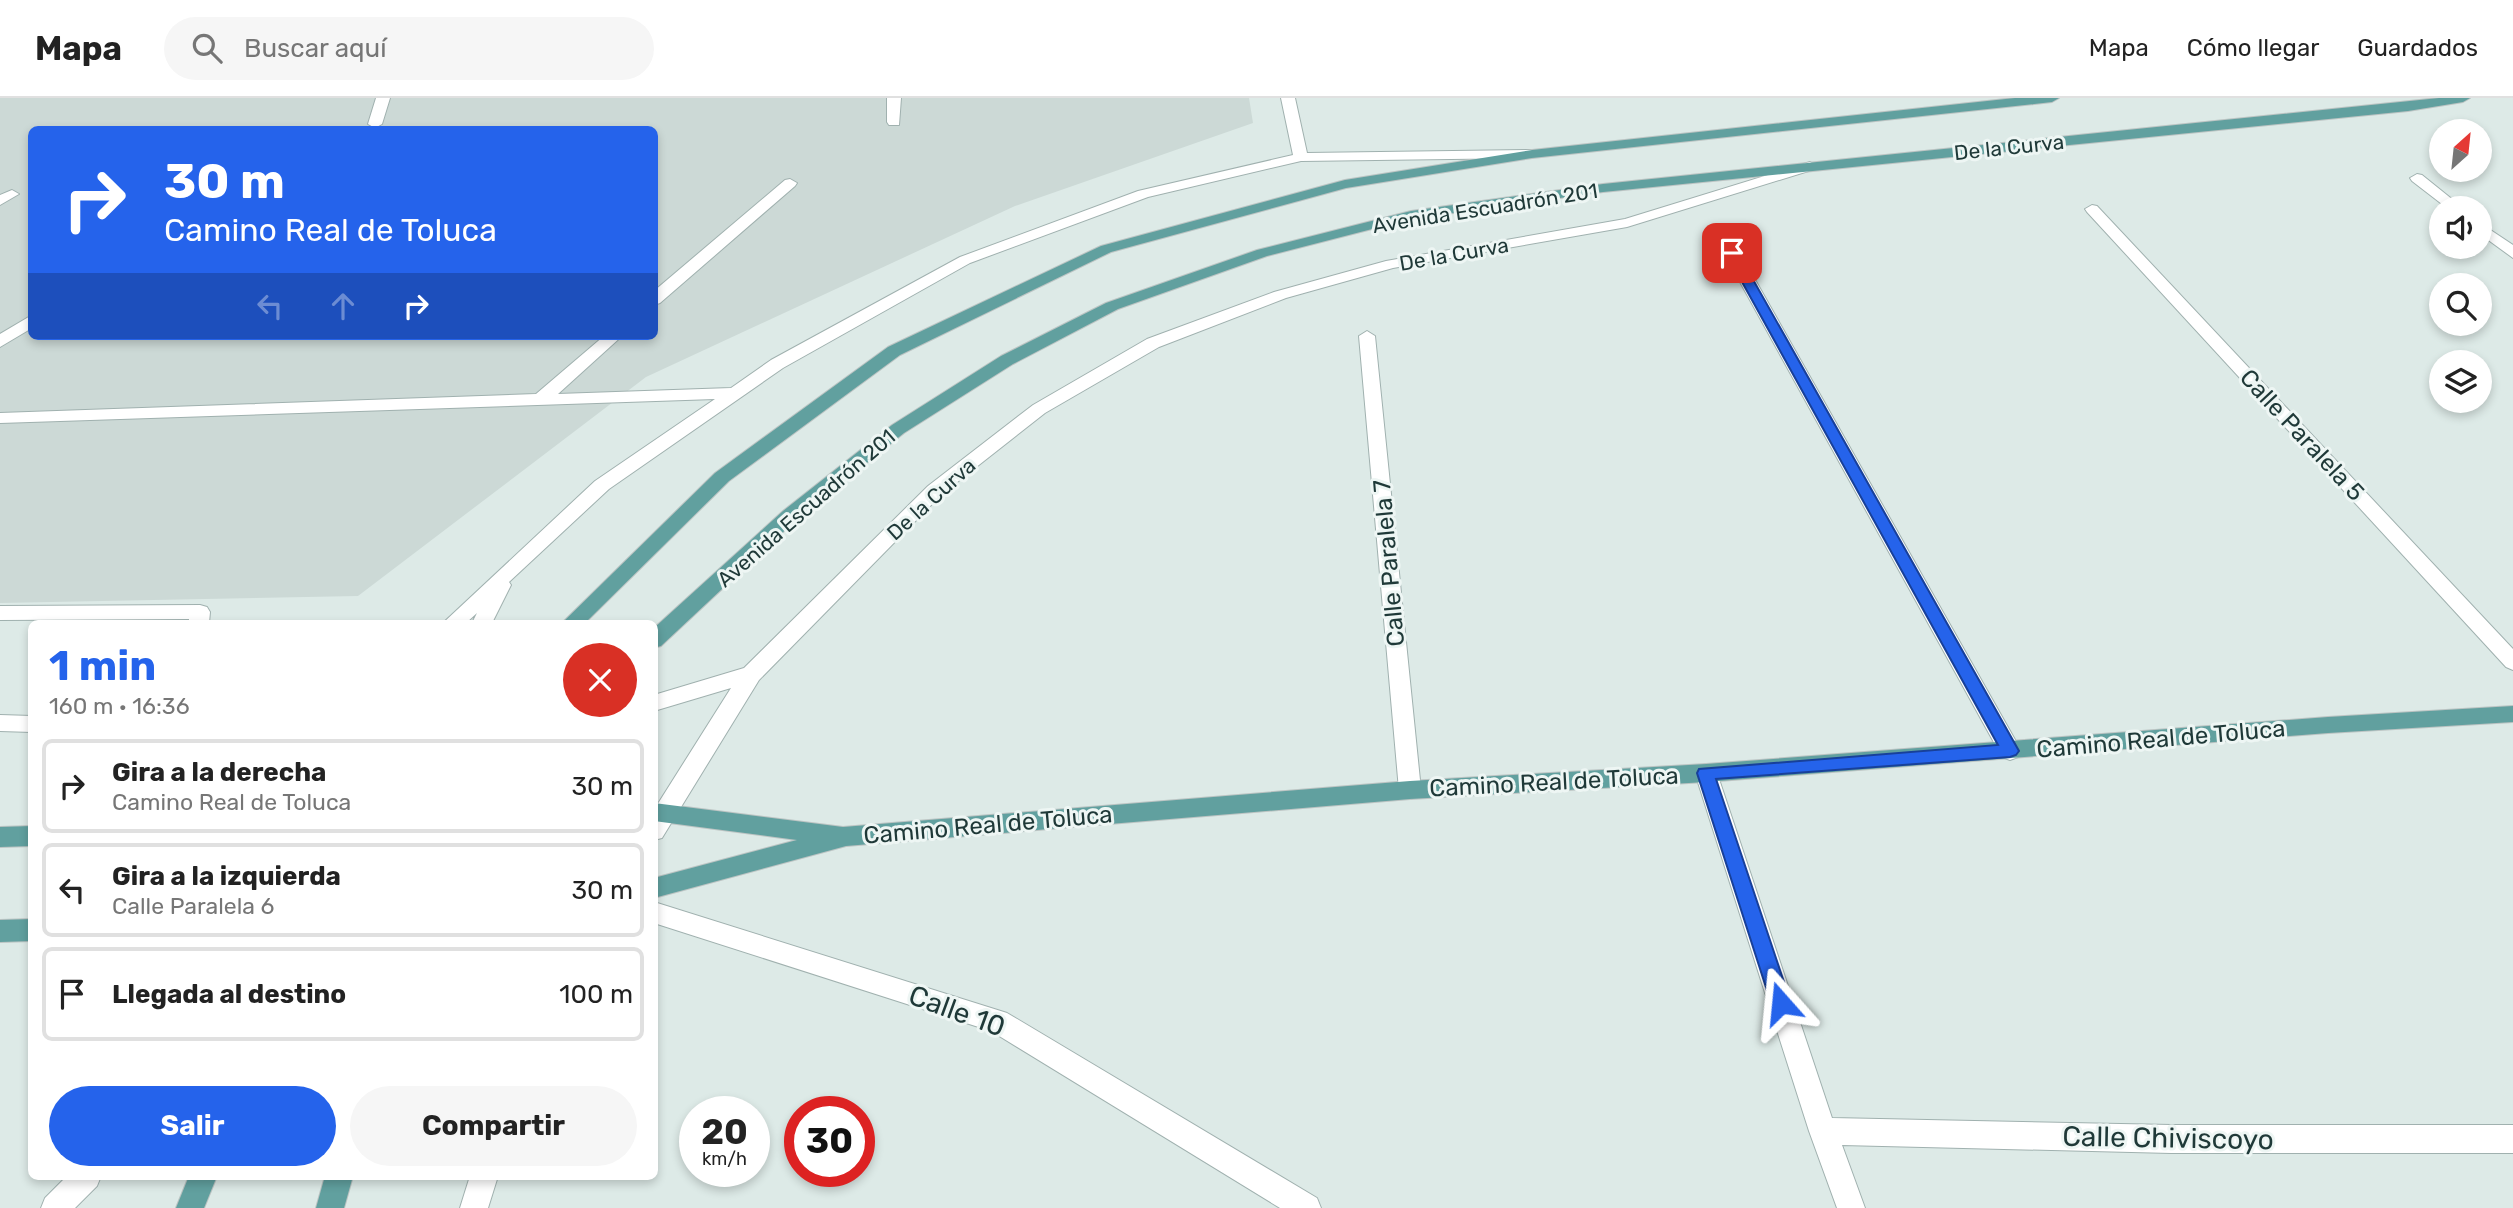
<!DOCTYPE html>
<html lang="es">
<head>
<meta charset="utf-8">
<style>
	body { margin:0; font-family:Rubik,sans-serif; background:#f6f6f6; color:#222; height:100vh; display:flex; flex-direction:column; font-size:26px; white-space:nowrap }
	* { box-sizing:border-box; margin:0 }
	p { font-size:23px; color:#767676 }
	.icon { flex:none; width:38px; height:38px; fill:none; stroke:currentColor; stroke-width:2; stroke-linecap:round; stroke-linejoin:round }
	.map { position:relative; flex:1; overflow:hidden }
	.sheet { position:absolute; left:28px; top:522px; width:630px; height:560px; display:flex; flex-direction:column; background:#fff; border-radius:10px; box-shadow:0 4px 10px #0003 }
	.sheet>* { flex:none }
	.banner { position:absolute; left:28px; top:28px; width:630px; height:214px; border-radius:10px; box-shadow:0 4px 10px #0003; background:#2563eb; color:#fff; overflow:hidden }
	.needle { width:46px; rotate:27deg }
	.controls { position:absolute; left:2429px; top:21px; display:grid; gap:14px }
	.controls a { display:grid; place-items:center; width:63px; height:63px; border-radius:50%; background:#fff; box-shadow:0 4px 10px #0003; font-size:35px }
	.speed { position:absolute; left:679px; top:998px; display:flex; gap:14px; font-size:35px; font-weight:700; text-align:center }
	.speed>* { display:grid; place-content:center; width:91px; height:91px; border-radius:50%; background:#fff; box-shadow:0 4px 10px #0003; line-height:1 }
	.speed small { font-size:18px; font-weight:400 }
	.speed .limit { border:10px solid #d22; background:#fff; color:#111 }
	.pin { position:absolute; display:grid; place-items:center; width:60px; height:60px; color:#fff; margin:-30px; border-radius:14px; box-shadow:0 4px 10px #0006 }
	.me { position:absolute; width:77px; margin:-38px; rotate:342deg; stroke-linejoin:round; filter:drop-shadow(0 0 5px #0008) }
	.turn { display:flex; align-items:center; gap:24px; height:147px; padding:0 21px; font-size:32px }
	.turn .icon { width:91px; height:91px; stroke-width:2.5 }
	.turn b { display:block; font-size:49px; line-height:60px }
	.lanes { display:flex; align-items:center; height:66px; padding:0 21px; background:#0003; justify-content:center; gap:35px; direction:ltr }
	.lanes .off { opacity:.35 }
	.round { display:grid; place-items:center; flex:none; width:74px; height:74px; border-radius:37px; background:#f6f6f6 }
	.head { display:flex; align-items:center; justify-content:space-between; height:119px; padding:0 21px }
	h1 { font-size:42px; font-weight:700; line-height:52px; color:#2563eb }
	.button { display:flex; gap:14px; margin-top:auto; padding:14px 21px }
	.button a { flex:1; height:80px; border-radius:42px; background:#2563eb; color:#fff; font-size:28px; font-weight:700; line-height:80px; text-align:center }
	.button a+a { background:#f6f6f6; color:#222 }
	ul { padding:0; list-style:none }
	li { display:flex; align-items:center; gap:21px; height:94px; margin:0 14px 10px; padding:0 7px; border:4px solid #e0e0e0; border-radius:10px }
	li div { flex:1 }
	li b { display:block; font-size:26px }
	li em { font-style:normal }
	header { display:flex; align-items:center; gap:42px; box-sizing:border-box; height:98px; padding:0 35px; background:#fff; border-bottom:2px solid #e0e0e0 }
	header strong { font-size:33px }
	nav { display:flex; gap:38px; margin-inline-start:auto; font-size:24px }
	.search { width:490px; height:63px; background:#f6f6f6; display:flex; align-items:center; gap:18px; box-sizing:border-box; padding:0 24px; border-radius:38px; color:#767676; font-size:26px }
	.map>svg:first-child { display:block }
	.built { fill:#ccd9d6; fill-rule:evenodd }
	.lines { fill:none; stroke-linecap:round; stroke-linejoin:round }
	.minor-casing { stroke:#a0b1af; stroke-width:2 }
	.major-casing { stroke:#bcc4c3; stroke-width:2 }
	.minor { fill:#fff; fill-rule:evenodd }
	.major { fill:#61a09f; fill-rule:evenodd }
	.route { fill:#2563eb; stroke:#184099; stroke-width:2 }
	.labels { text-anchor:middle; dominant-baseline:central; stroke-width:6; stroke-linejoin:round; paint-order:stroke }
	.far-street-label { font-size:21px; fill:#1f3938; stroke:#eef6f4 }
	.street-label { font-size:24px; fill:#1f3938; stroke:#eef6f4 }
	.near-street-label { font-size:28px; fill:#1f3938; stroke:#eef6f4 }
</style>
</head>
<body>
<header>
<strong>Mapa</strong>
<div class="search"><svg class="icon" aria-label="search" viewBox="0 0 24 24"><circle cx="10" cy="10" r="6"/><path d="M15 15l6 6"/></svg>Buscar aquí</div>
<nav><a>Mapa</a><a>Cómo llegar</a><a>Guardados</a></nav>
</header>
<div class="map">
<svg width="2513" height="1110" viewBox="0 0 2513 1110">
	<rect width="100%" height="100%" fill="#ddeae7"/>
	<!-- built -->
	<path class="built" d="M0,0H1249L1253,25L1015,108L646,279L358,498L0,505ZM32,32H654V238H32Z"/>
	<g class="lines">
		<!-- minor casing -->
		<g class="minor-casing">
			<path id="minor" d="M376,0H390L382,26L375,30L368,26Z
				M887,0H901L899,27H889L887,24Z
				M1281,0H1295L1307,55L1532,52L1539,56L1532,60L1301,63L1148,99L970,165L783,270L609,391L509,484L511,487L492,525H472L477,515L466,525H443L595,383L715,301L0,325V315L536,296L604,238H622L558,296L731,290L771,262L960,159L1138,93L1293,57Z
				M1810,64L1817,68L1815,71L1627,129L1393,170L1286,200L1159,249L1045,315L942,396L759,582L662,740L654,742V712L731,590L654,613V597L744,570L928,388L1033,307L1147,241L1274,194L1386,163L1625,121Z
				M2417,76L2422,77L2463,110H2447L2412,83L2410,80Z
				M790,81L797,85L795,88L660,205L654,207V193L785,82Z
				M12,92L19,96L0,107V97Z
				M2092,107L2097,108L2513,551V572L2506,569L2087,114L2085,111Z
				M2480,125L2513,147V160L2480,136Z
				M1732,150L1740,155L2018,647L2021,653L2018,659L2010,662L2002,659L1724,155Z
				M32,217V230L0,249V236Z
				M1367,233L1375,238L1421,692L1418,698L1410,701L1402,698L1399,692L1359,238Z
				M200,507L207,509L210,514L209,525H189V521L0,522V508Z
				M0,617L32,618V634L0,633Z
				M1706,666L1714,669L1717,675L1832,1020L2171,1027H2513V1055H2171L1842,1047L1865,1110H1837L1809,1033L1695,675L1698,669Z
				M654,804L1007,915L1317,1100L1321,1110H1280L991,933L654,825Z
				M67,1078H101L97,1088L75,1110H41L45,1100Z
				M470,1078H498L488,1110H460Z"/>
		</g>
		<!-- major casing -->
		<g class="major-casing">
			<path id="major" d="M2015,0H2059L2052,4L1532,60L1346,90L1111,154L900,257L729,383L585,525H562L715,375L888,249L1101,148L1345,82L1532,52Z
				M2439,0H2470L2463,4L2408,13L1603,94L1411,121L1267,158L1118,211L1013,266L904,335L797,421L661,548L654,550V530L783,413L892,327L1001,258L1106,205L1257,152L1411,113L1603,86Z
				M2513,608V624L2328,635L1706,684L1410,701L846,748L654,800V780L797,742L654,723V705L843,729L1410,683L1706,666L2328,619Z
				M32,728V748L0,749V729Z
				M32,821V843L0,844V822Z
				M189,1078H217L204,1110H176Z
				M325,1078H353L344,1110H316Z"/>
		</g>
		<!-- minor -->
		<use href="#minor" class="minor"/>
		<!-- major -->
		<use href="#major" class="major"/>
	</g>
	<!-- route -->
	<path class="route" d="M1728,152L1738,155L2019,653L2016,657L2010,659L1716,681L1791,905L1788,912L1781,914L1774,912L1771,905L1697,675L1699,671L1998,647L1726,155Z"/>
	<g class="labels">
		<!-- far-street labels -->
		<g class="far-street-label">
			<text transform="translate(2009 49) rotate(-6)">De la Curva</text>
			<text transform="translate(1485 110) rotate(-9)">Avenida Escuadrón 201</text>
			<text transform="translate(1454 156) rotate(-10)">De la Curva</text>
			<text transform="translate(931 401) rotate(-42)">De la Curva</text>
			<text transform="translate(806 410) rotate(-41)">Avenida Escuadrón 201</text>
		</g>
		<!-- street labels -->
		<g class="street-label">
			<text transform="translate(2302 337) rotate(47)">Calle Paralela 5</text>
			<text transform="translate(1389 465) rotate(-95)">Calle Paralela 7</text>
			<text transform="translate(2161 641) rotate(-5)">Camino Real de Toluca</text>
			<text transform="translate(1554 684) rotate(-3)">Camino Real de Toluca</text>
			<text transform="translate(988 727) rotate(-5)">Camino Real de Toluca</text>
		</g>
		<!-- near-street labels -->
		<g class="near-street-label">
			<text transform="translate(957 913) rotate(20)">Calle 10</text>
			<text transform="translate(2168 1040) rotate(1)">Calle Chiviscoyo</text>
		</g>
	</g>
</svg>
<div class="controls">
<a><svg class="needle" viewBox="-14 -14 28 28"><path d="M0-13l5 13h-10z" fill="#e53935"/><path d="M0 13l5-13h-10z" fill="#767676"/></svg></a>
<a><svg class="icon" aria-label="sound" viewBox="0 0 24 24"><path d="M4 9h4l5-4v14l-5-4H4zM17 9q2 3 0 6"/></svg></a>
<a><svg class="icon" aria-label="search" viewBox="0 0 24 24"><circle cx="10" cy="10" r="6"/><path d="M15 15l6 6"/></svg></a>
<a><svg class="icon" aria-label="layers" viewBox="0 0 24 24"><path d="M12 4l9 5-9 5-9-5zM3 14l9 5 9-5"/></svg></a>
</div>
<div class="speed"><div>20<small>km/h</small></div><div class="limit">30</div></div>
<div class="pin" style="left:1732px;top:155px;background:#d93025"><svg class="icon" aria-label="arrive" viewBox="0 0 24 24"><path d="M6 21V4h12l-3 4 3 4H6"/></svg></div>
<svg class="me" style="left:1781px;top:905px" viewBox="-20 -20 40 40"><path d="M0-17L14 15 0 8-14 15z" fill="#2563eb" stroke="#fff" stroke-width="4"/></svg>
<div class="banner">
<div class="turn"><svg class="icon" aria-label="right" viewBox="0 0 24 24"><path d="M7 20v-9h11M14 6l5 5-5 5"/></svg><div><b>30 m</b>Camino Real de Toluca</div></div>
<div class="lanes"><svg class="icon off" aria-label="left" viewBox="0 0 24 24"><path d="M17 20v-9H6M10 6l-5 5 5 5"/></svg><svg class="icon off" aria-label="ahead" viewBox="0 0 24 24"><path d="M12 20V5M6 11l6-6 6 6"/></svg><svg class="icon" aria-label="right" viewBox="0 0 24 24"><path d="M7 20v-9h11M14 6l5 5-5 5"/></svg></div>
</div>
<section class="sheet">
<div class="head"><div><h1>1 min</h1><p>160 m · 16:36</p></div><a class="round" style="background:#d93025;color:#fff"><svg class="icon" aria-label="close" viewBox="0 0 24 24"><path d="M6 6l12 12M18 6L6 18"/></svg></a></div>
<ul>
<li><svg class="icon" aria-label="right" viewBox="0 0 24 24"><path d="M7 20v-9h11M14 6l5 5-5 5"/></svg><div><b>Gira a la derecha</b><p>Camino Real de Toluca</p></div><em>30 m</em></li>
<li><svg class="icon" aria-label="left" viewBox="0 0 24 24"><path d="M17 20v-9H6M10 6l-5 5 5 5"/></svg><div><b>Gira a la izquierda</b><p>Calle Paralela 6</p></div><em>30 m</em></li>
<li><svg class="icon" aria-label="arrive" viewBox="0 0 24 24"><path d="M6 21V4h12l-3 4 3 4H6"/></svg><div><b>Llegada al destino</b></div><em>100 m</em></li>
</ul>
<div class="button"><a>Salir</a><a>Compartir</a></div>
</section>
</div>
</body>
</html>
